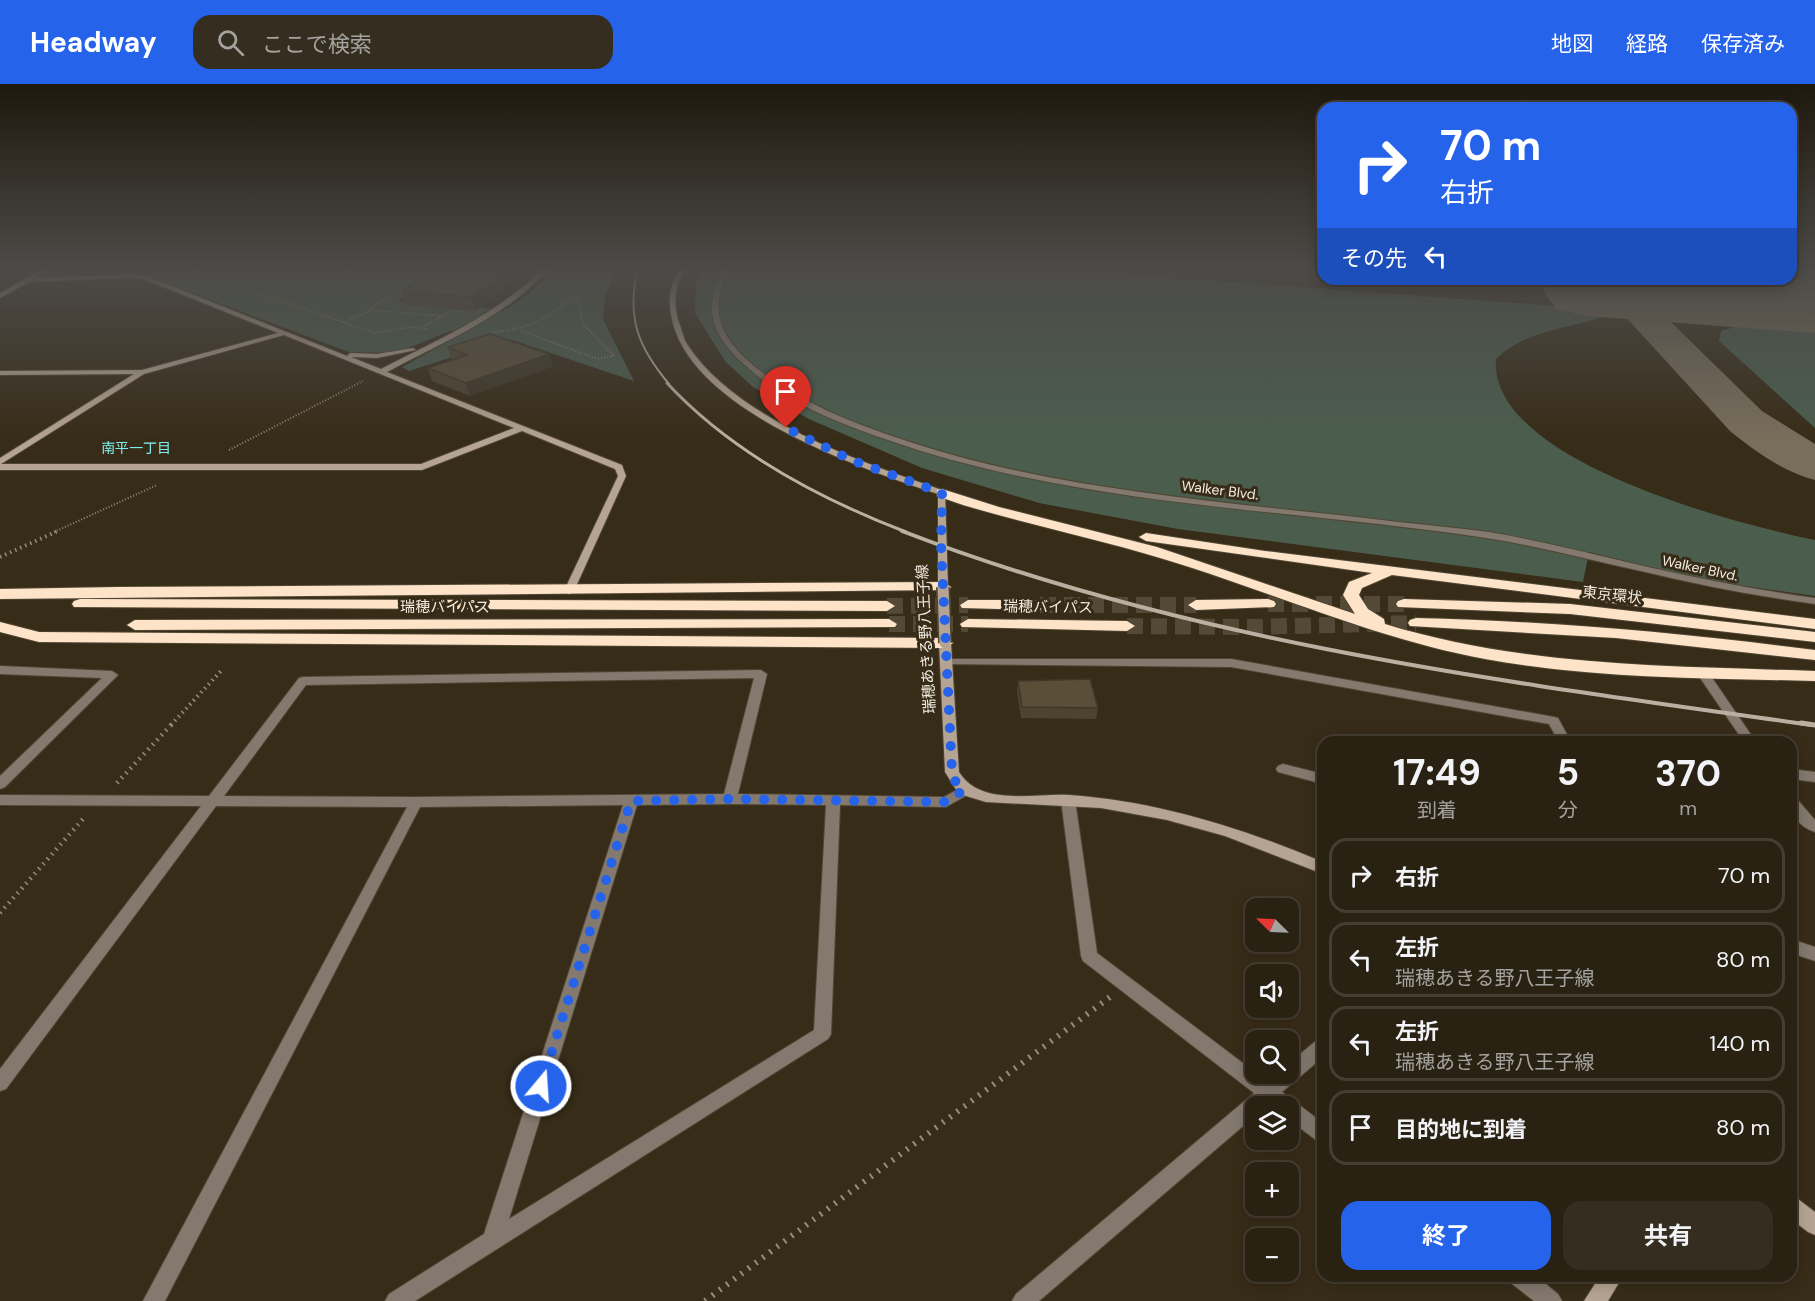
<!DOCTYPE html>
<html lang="ja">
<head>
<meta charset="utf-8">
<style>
	body { margin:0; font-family:"DM Sans","Noto Sans JP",sans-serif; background:#352e20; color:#f1f3f6; height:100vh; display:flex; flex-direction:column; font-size:22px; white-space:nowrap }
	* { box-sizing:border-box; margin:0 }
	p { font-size:20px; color:#a5a39f }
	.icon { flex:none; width:33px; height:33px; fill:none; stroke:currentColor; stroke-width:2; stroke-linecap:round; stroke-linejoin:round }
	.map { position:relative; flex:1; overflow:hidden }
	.side { position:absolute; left:1317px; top:652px; width:480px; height:546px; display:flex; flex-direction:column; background:#292112; border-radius:18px; box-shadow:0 3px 15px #0003,0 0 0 2px #453e32 }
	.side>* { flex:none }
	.hud { position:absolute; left:1317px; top:18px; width:480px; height:183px; border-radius:18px; box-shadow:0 3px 15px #0003,0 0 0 2px #453e32; background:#2563eb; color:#fff; overflow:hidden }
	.needle { width:39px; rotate:294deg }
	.tools { position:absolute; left:1245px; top:814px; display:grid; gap:12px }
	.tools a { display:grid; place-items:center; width:54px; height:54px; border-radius:12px; background:#292112; box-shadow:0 3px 15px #0003,0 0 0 2px #453e32; font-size:30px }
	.pin { position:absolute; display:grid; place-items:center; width:51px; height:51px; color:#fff; margin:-62px -26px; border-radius:50% 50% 50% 0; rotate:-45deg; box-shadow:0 0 6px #0007 }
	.pin .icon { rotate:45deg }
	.me { position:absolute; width:66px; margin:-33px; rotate:18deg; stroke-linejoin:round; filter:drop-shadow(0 0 4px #0008) }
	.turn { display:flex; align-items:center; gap:21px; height:126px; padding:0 24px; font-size:27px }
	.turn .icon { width:78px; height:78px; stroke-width:2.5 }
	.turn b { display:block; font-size:42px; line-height:51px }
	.then { display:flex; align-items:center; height:57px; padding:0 24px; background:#0003; gap:12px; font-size:22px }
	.eta { display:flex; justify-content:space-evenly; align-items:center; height:102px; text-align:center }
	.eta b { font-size:36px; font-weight:700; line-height:42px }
	.button { display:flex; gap:12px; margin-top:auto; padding:12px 24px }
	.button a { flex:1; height:69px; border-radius:18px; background:#2563eb; color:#fff; font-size:24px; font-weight:700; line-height:69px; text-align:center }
	.button a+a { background:#352e20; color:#f1f3f6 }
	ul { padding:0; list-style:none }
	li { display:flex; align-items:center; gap:18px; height:75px; margin:0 12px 9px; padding:0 12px; border:3px solid #453e32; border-radius:18px }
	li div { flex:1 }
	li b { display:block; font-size:22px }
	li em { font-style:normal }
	header { display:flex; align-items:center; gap:36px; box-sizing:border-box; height:84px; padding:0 30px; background:#2563eb; color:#fff }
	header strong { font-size:28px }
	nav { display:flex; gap:33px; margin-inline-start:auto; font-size:21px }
	.search { width:420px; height:54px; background:#352e20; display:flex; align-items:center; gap:15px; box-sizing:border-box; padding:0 21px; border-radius:18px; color:#a5a39f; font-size:22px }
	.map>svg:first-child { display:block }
	.green { fill:#4b5e4e }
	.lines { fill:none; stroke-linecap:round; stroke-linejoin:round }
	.taxiway { fill:#786e5c; fill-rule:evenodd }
	.runway { fill:#786e5c; fill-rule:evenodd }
	.highway-tunnel { stroke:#534936; stroke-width:16; stroke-dasharray:16 8; stroke-linecap:butt }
	.lane-casing { stroke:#514734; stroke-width:2 }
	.street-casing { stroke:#514734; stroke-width:2 }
	.secondary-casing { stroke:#514734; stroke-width:2 }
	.highway-casing { stroke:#514734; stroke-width:2 }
	.path-far3 { stroke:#958c7c; stroke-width:2; stroke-dasharray:1 2; stroke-linecap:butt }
	.path-far2 { stroke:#958c7c; stroke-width:4; stroke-dasharray:1.5 4; stroke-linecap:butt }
	.path-far1 { stroke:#958c7c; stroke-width:4.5; stroke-dasharray:1.5 5; stroke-linecap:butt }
	.path { stroke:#958c7c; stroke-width:6; stroke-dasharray:2 7; stroke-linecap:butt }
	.lane { fill:#84796f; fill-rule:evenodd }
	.street { fill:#84796f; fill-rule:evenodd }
	.secondary { fill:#b5a493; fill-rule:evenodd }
	.highway { fill:#fde3c8; fill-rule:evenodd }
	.rail-far3 { stroke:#b8b0a1; stroke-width:2 }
	.rail-far2 { stroke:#b8b0a1; stroke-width:3 }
	.rail-far1 { stroke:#b8b0a1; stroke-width:4 }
	.rail { stroke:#b8b0a1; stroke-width:5 }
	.secondary-bridge-casing { stroke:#514734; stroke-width:14; stroke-linecap:butt }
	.secondary-bridge { stroke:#b5a493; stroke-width:11 }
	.wall { fill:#4d4331 }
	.shaded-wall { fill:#3f3728 }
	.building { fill:#5a4e39; stroke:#3f3728; stroke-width:1.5 }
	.route { stroke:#2563eb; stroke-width:10; stroke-dasharray:0 18 }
	.labels { text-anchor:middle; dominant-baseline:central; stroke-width:6; stroke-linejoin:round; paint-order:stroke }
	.far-neighbourhood-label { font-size:14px; fill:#81edef; stroke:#372c18 }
	.far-street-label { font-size:14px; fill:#f3ece0; stroke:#372c18 }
	.street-label { font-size:15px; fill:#f3ece0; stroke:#372c18 }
</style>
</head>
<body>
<header>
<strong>Headway</strong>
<div class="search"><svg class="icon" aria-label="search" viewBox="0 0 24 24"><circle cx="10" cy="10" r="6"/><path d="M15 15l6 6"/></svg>ここで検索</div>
<nav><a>地図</a><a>経路</a><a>保存済み</a></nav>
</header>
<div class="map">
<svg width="1815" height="1217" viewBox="0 0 1815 1217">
	<rect width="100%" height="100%" fill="#372c18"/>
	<!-- green -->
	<path class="green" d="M151,186H438L399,217L491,224L483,230C509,232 535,204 553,186H616L605,213L603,235L634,297L509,255L409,287L402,283L465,248L450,247L406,265L386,269L349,268L145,191Z
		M704,186H1071L1597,225L1603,233C1568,244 1522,248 1496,275C1488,377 1737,440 1815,456V512L1701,496L1589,468L1583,498L1178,445L1039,419L922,384L809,335L753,303L725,277L695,229L696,198Z
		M1791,186H1815V204L1702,195H1791Z
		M1773,240L1815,243V344L1719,257L1721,247L1741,241Z"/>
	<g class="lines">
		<!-- taxiway -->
		<path class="taxiway" d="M1591,195H1680L1787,211L1792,219L1787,227C1748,236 1677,215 1638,206L1762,327L1815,360V396C1783,388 1755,367 1730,347Z"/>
		<!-- runway -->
		<path class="runway" d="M1791,193L1815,195V249L1587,232L1556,225L1543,206L1551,195Z"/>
		<!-- highway-tunnel -->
		<path class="highway-tunnel" d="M1268,520H1404
			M1040,521H1196
			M887,522L968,521
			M889,540H968
			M1127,542L1248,543L1416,539"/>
		<!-- lane casing -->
		<g class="lane-casing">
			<path id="lane" d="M723,186H729C705,231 725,260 762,288C803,319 850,338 898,354C1054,408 1235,418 1398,438C1428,441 1459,444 1489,448C1542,457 1595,471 1648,483C1704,496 1759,506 1815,514V520C1756,512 1699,501 1641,487C1590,476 1538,462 1486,454C1286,424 1078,423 885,355C836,338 785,318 746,282C713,253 701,226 723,186Z
				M1283,680L1323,690V700L1278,688L1276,685L1278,682Z"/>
		</g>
		<!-- street casing -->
		<g class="street-casing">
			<path id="street" d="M947,575H1231L1554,633L1558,634L1571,658H1559L1549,640L1231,583L943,580L941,578Z
				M0,582L112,587L118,591L5,703L0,705V692L102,594L0,590Z
				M1702,584L1706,585L1756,658H1744L1696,588Z
				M761,586L767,590L738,710L944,713L964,702L969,704L971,707L969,710L946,723L840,721L831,950L828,955L415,1217H385L389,1210L484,1150L623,721L420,723L165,1217H143L407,723L216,722L6,1005L0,1007V985L201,722L0,721V711L209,712L299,594L303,593ZM754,594L724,710L416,713L224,712L306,601ZM730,720L826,721L814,946L509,1135L637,721Z
				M1791,685L1815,688V698L1791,695Z
				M1068,711L1073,713L1075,716L1097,869L1268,998L1277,990H1288V980L1317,956L1323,954V973L1282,1008L1323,1039V1059L1316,1056L1288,1035V1023H1273L1268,1020L1265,1023H1256V1031L1039,1217H1012L1016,1210L1254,1009L1083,877L1081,872L1061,716L1063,713Z
				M1791,712L1796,714L1815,736V748C1797,742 1791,730 1791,712Z
				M1791,855L1815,863V877L1791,869Z
				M1508,1192H1536L1558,1210L1562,1217H1534L1511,1199Z"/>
		</g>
		<!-- secondary casing -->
		<g class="secondary-casing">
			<path id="secondary" d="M41,186H48L35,194L131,190L149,193L347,272L350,269L377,270L413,264L416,266L377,274L351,273L381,285C437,256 496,231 542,186H548C504,234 443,258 387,288L622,381L626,392L574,507L569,510L564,507L618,392L615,385L522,347L422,386H0V374L134,290L0,291V287L142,286L278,249L146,196L131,194L29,198L0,214V209ZM284,251L514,344L421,380H1L144,290Z
				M679,186H685C674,204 673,220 679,239C682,245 683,254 687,260C736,336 863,379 945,407L948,503L947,505H939L938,503V410C859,384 701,329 674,243C668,222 667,206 679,186Z
				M945,556L951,559L959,688C981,723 1034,709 1069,711C1157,717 1242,744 1323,778V790L1225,752L1167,736L1101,724L986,718L966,712L955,704L945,688L939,559Z
				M1791,1112L1798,1115L1815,1128V1151L1808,1148L1791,1135Z
				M1600,1192H1623L1608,1217H1584Z"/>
		</g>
		<!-- highway casing -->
		<g class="highway-casing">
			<path id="highway" d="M942,405L999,423L1157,463L1355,530L1343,511L1349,498L1372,489L1146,457L1139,453L1146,449L1265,467L1815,535V545L1392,491L1362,504L1359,511L1368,525L1384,535L1385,540C1525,583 1670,582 1815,587V597C1705,594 1593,595 1485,575C1382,556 1286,514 1186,482C1113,458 1037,443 963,421L937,412V406Z
				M943,498L951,503L949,506L0,515V505L118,503Z
				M80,515L887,517L895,522L887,527L74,523L72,520L74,517Z
				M1268,515L1274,517L1276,520L1274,523L1196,526L1188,521L1196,516Z
				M1404,515L1570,520L1815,548V558L1570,530L1398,523L1396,520L1398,517Z
				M968,516H1040L1048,521L1040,526L962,524L960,521Z
				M1416,534C1550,537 1682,549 1815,566V576L1616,554L1410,542L1408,539L1410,536Z
				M889,535L897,540L895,543L135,546L127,541L135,536Z
				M968,535L1127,537L1135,542L1127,547L962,543L960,540Z
				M0,538L39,548L945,554L953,559L945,564L39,558L0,548Z"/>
		</g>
		<!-- path-far3 -->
		<path class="path-far3" d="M192,186L374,249L413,243L428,245
			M260,210L350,186
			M370,226L442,232L423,243
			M442,232L452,227L463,228
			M343,238L363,230L425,186
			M522,247L597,275L614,272L583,240L577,214
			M491,248C538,247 570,219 600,186
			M229,366L363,297
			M54,448L157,401"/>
		<!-- path-far2 -->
		<path class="path-far2" d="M0,473L58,447
			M171,641L221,587"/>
		<!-- path-far1 -->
		<path class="path-far1" d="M117,699L173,639
			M0,829L83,735"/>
		<!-- path -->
		<path class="path" d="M705,1217L1110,913"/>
		<!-- lane -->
		<use href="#lane" class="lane"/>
		<!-- street -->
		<use href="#street" class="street"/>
		<!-- secondary -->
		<use href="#secondary" class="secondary"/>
		<!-- highway -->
		<use href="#highway" class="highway"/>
		<!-- rail-far3 -->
		<path class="rail-far3" d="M637,186C627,235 638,263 669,300"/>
		<!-- rail-far2 -->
		<path class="rail-far2" d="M667,299C730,367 820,415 906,448"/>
		<!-- rail-far1 -->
		<path class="rail-far1" d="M902,447C1192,559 1506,598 1812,641"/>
		<!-- rail -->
		<path class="rail" d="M1801,639L1815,641"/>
		<!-- secondary-bridge casing -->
		<g class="secondary-bridge-casing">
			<path id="secondary-bridge" d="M943,503L945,559"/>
		</g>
		<!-- secondary-bridge -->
		<use href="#secondary-bridge" class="secondary-bridge"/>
	</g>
	<!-- wall -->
	<path class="wall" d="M523,187L490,217L475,227L406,221L402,208Z
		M448,263L549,270L552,283L470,312L432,297L428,284L452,276Z
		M1018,597L1098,624L1096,635L1021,634L1017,608Z"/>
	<!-- shaded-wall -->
	<path class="shaded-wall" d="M505,186L523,187L490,217L475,227L471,213Z
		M549,270L552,283L470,312L466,299Z"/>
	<!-- building -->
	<path class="building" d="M431,186H505L486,204L471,213L402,208Z
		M490,250L549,270L466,299L428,284L468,271L448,263Z
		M1090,595L1098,624L1022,623L1018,597Z"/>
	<!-- sky -->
	<linearGradient id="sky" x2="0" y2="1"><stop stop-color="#1e180d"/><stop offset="0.52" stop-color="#4d4b48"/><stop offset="1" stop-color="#4d4b48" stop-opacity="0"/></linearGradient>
	<rect width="1815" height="357" fill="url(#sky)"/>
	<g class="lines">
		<!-- route -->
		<path class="route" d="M541,1002L631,717L730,715L946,718L964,706L956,699L952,688L941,461L942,409L851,376L786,344"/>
	</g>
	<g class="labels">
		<!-- far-neighbourhood labels -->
		<g class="far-neighbourhood-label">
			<text x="136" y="364">南平一丁目</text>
		</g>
		<!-- far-street labels -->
		<g class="far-street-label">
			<text transform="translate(1220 406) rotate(7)">Walker Blvd.</text>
			<text transform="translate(1700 484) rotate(12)">Walker Blvd.</text>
		</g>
		<!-- street labels -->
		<g class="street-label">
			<text transform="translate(1612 511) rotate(6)">東京環状</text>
			<text x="445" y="523">瑞穂バイパス</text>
			<text transform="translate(1048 523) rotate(1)">瑞穂バイパス</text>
			<text transform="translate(926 555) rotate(-93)">瑞穂あきる野八王子線</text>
		</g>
	</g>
</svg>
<div class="tools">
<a><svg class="needle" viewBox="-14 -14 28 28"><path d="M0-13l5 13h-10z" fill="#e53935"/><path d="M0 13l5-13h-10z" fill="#a5a39f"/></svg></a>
<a><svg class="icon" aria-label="sound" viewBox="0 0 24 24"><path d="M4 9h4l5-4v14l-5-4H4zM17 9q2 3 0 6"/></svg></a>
<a><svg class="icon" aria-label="search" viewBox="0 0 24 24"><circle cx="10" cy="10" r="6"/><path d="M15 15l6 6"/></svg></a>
<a><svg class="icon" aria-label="layers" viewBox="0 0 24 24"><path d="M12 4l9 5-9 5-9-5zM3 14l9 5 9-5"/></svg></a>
<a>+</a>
<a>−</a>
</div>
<div class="pin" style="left:786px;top:344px;background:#d93025"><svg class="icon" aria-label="arrive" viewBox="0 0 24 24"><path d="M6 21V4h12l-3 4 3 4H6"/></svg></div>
<svg class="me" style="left:541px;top:1002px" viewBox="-20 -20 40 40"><circle r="17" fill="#2563eb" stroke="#fff" stroke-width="3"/><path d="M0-11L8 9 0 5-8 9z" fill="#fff"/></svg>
<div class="hud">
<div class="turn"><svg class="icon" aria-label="right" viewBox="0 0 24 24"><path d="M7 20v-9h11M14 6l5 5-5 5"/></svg><div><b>70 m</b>右折</div></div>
<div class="then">その先<svg class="icon" aria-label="left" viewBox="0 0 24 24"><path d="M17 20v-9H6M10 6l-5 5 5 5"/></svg></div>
</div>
<section class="side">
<div class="eta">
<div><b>17:49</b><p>到着</p></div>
<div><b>5</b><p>分</p></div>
<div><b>370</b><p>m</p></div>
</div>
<ul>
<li><svg class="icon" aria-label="right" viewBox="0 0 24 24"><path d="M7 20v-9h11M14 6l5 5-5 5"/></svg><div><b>右折</b></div><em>70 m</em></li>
<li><svg class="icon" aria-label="left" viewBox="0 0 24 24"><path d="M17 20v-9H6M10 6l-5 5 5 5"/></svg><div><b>左折</b><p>瑞穂あきる野八王子線</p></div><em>80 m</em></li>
<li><svg class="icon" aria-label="left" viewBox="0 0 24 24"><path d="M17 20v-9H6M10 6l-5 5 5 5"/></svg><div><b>左折</b><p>瑞穂あきる野八王子線</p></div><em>140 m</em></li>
<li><svg class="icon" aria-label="arrive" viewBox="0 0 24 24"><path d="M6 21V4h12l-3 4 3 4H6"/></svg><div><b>目的地に到着</b></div><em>80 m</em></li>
</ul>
<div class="button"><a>終了</a><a>共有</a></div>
</section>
</div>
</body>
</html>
